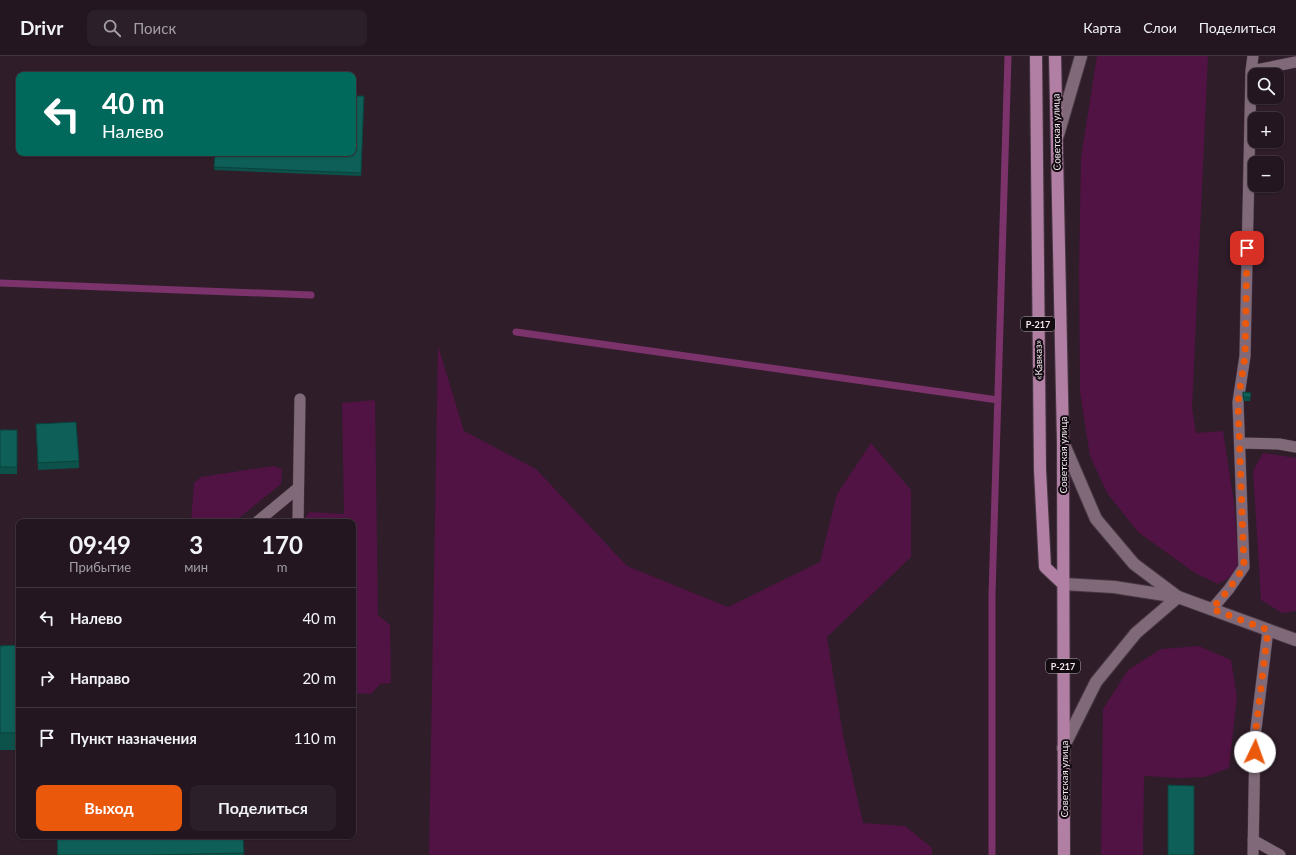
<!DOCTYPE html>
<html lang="ru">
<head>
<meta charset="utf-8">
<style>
	body { margin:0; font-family:Lato,sans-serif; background:#2b1f29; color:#f1f3f6; height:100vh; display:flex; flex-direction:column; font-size:15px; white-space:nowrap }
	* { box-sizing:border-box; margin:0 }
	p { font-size:13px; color:#a39fa5 }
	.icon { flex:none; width:22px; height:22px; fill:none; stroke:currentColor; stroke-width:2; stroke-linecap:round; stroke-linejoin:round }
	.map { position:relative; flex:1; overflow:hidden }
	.panel { position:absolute; left:16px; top:463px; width:340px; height:320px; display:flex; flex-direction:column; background:#231620; border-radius:8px; box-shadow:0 1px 3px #0004,0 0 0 1px #40353e }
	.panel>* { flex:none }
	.hud { position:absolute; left:16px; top:16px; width:340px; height:84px; border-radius:8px; box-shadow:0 1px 3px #0004,0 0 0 1px #40353e; background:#00695c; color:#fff; overflow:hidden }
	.controls { position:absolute; left:1248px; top:12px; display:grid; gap:8px }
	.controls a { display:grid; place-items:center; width:36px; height:36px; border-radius:8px; background:#231620; box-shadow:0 1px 3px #0004,0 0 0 1px #40353e; font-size:20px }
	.pin { position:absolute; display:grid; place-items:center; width:34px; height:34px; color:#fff; margin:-17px; border-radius:8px; box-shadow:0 2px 6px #0006 }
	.me { position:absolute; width:44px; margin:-22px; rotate:3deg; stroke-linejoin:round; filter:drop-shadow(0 0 3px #0008) }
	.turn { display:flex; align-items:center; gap:14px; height:84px; padding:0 20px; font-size:18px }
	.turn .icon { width:52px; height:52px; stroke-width:2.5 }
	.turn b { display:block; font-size:28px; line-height:34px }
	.eta { display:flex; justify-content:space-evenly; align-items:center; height:68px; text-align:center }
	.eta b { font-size:24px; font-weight:700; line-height:28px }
	.button { display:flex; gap:8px; margin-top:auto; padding:8px 20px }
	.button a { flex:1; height:46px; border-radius:8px; background:#ea580c; color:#fff; font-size:16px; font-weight:700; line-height:46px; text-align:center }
	.button a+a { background:#2b1f29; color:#f1f3f6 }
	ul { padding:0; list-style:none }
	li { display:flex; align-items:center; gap:12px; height:60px; padding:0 20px; border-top:1px solid #40353e }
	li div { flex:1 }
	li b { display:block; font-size:15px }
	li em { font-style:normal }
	header { display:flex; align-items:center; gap:24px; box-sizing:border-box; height:56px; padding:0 20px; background:#231620; border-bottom:1px solid #40353e }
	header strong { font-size:19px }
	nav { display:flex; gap:22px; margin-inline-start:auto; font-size:14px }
	.search { width:280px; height:36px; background:#2b1f29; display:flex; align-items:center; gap:10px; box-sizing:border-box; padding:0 14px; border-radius:8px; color:#a39fa5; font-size:15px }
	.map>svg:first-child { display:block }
	.green { fill:#501343 }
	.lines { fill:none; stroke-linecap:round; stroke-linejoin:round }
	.stream { stroke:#7c336b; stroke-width:7 }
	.service-casing { stroke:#483844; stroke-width:12 }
	.minor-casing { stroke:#483844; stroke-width:14 }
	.tertiary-casing { stroke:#483844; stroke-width:14 }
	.secondary-casing { stroke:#483844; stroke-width:14 }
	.trunk-casing { stroke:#483844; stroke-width:14 }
	.service { stroke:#806a79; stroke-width:11 }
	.minor { stroke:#806a79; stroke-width:12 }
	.tertiary { stroke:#806a79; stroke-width:12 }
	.secondary { stroke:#806a79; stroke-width:12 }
	.trunk { stroke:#b27fa4; stroke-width:12 }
	.wall { fill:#0c524b }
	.building { fill:#0e5f57; stroke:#0a423d }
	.route { stroke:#ea580c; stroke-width:7; stroke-dasharray:0 12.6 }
	.labels { text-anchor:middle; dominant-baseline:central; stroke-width:4; stroke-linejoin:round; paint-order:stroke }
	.shield { fill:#120b10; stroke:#b1a6ae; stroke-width:1 }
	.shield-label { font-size:9px; font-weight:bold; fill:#f5e8f1 }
	.street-label { font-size:10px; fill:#f5e8f1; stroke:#120b10 }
</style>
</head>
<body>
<header>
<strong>Drivr</strong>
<div class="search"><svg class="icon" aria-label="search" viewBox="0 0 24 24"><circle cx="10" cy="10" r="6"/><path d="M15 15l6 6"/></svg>Поиск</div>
<nav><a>Карта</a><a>Слои</a><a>Поделиться</a></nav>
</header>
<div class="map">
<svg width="1296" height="799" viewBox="0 0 1296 799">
	<rect width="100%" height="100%" fill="#2f1d2a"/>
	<!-- green -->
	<path class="green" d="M1097,0H1208L1192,352L1196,377L1223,375L1234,446L1239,514L1227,523L1218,528L1195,517L1138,476L1107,437L1090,400L1080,336L1079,214L1081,101Z
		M438,290L464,375L536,413L627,510L728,551L820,506L837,438L871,387L911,434V501L827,581L843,679L863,767L905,770L932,792V799H429Z
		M375,344L378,559L390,569L391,627L380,628L371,638L353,637V466H304V464L309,456L344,458L342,347Z
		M1263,397L1296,402V555L1282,557L1261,544L1253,415Z
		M273,410L282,413L281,428L234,466H191L194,427L201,421Z
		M1199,590L1231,604L1237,641L1229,712L1205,721L1180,722L1144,720L1143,799H1101L1103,653L1128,614L1161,593Z"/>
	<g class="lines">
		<!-- stream -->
		<path class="stream" d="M0,227L311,239
			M516,276L998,344
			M992,799V539L1008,0"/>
		<!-- service casing -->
		<g class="service-casing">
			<path id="service" d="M1251,15L1296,6
				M1240,387L1279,388L1296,391
				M257,466L298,432
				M298,466L300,343
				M1212,553L1229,533L1244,511L1238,346L1245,300L1251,15L1253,0
				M1253,784L1280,799
				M1253,799L1255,681L1268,574"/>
		</g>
		<!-- minor casing -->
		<g class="minor-casing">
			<path id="minor" d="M1063,386L1096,463L1134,508L1178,541L1136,577L1096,626L1063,692"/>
		</g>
		<!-- tertiary casing -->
		<g class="tertiary-casing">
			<path id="tertiary" d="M1063,528L1114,531L1178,541L1296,584"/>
		</g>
		<!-- secondary casing -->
		<g class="secondary-casing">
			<path id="secondary" d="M1058,79L1081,0"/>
		</g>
		<!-- trunk casing -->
		<g class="trunk-casing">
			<path id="trunk" d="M1036,0L1040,414L1045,511L1063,528
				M1055,0L1063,386L1064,799"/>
		</g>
		<!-- service -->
		<use href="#service" class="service"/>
		<!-- minor -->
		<use href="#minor" class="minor"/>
		<!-- tertiary -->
		<use href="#tertiary" class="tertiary"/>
		<!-- secondary -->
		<use href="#secondary" class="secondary"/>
		<!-- trunk -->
		<use href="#trunk" class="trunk"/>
	</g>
	<!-- wall -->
	<path class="wall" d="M364,40L361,120L214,114L215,97Z
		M1243,336L1251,337L1250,345H1243Z
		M36,368L79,405V412L38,414Z
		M0,374H17V418H0Z
		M19,589V694H0V590Z
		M57,780H243L244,799H57Z"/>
	<!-- building -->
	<path class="building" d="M353,40H364L361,117L214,111L215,97H353Z
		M1243,336L1251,337L1250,342L1243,341Z
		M76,366L79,405L38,407L36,368Z
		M0,374H17V411H0Z
		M19,589V677H0V590Z
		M1168,729L1194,730V799H1168Z
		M57,780H243L244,797L151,799H58Z"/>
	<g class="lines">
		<!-- route -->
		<path class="route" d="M1247,192L1245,300L1238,346L1244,511L1229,533L1212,553L1268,574L1255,681V696"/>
	</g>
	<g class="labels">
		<!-- shield labels -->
		<g class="shield">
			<rect x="1021" y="261" width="34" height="14" rx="3"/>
			<rect x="1046" y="603" width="34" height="14" rx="3"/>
		</g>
		<g class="shield-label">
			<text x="1038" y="268">Р-217</text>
			<text x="1063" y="610">Р-217</text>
		</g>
		<!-- street labels -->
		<g class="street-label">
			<text transform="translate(1056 76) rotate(-91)">Советская улица</text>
			<text transform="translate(1038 304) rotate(-91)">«Кавказ»</text>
			<text transform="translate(1063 399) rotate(-90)">Советская улица</text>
			<text transform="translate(1064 723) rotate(-90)">Советская улица</text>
		</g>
	</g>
</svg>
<div class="controls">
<a><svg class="icon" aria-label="search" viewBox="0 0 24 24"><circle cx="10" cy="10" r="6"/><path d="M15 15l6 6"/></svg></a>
<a>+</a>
<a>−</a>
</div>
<div class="pin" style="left:1247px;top:192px;background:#d93025"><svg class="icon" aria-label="arrive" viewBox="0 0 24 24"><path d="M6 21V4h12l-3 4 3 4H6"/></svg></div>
<svg class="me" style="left:1255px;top:696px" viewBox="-20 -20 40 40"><circle r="19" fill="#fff"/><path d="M0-13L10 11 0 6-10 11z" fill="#ea580c"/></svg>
<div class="hud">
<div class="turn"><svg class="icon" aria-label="left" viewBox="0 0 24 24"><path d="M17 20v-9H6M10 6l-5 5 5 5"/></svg><div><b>40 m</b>Налево</div></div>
</div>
<section class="panel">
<div class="eta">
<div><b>09:49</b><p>Прибытие</p></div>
<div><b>3</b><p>мин</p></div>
<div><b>170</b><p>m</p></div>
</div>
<ul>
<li><svg class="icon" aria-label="left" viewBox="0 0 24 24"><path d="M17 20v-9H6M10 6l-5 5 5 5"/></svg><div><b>Налево</b></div><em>40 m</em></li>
<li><svg class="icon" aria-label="right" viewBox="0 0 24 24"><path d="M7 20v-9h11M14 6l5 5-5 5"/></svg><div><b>Направо</b></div><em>20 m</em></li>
<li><svg class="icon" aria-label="arrive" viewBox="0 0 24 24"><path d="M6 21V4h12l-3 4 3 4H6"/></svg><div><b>Пункт назначения</b></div><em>110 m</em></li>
</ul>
<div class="button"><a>Выход</a><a>Поделиться</a></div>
</section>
</div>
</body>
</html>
